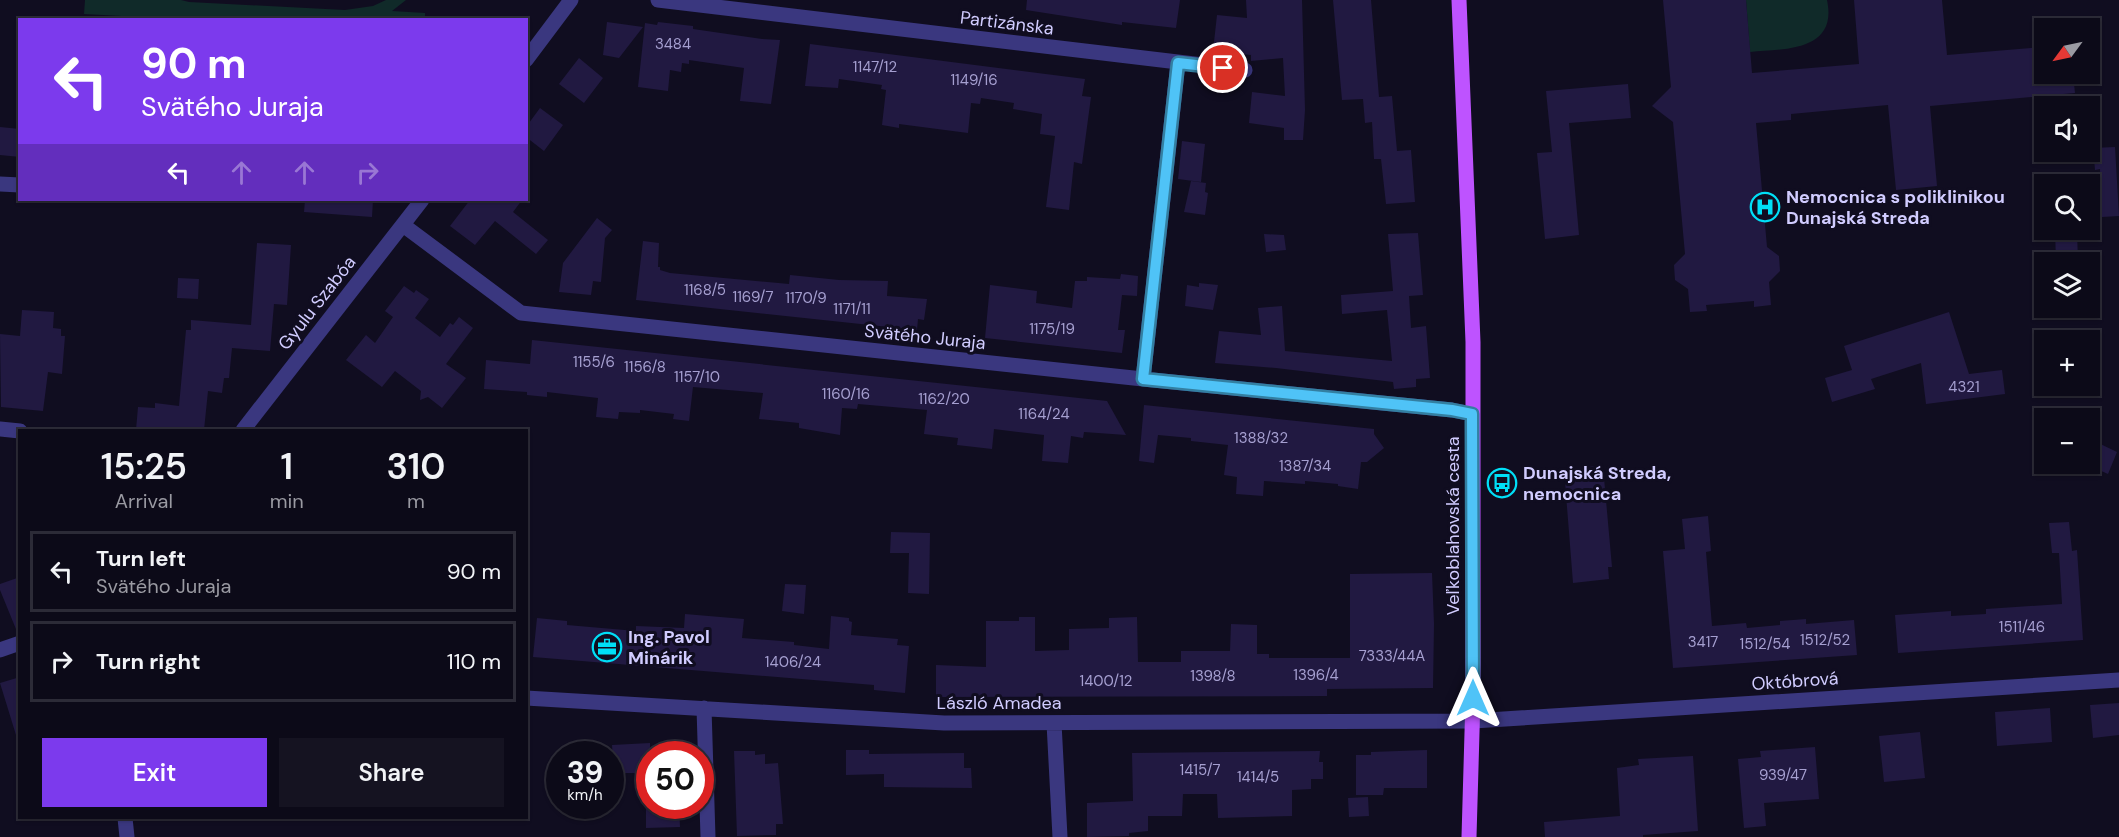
<!DOCTYPE html>
<html lang="en">
<head>
<meta charset="utf-8">
<style>
	body { margin:0; font-family:"DM Sans",sans-serif; background:#151321; color:#f1f3f6; height:100vh; display:flex; flex-direction:column; font-size:22px; white-space:nowrap }
	* { box-sizing:border-box; margin:0 }
	p { font-size:20px; color:#9a9aa2 }
	.icon { flex:none; width:33px; height:33px; fill:none; stroke:currentColor; stroke-width:2; stroke-linecap:round; stroke-linejoin:round }
	.map { position:relative; flex:1; overflow:hidden }
	.sheet { position:absolute; left:18px; top:429px; width:510px; height:390px; display:flex; flex-direction:column; background:#0c0a18; border-radius:0px; box-shadow:0 2px 4px #0004,0 0 0 2px #2c2b37 }
	.sheet>* { flex:none }
	.top-card { position:absolute; left:18px; top:18px; width:510px; height:183px; border-radius:0px; box-shadow:0 2px 4px #0004,0 0 0 2px #2c2b37; background:#7c3aed; color:#fff; overflow:hidden }
	.needle { width:39px; rotate:237deg }
	.fabs { position:absolute; left:2034px; top:18px; display:grid; gap:12px }
	.fabs a { display:grid; place-items:center; width:66px; height:66px; border-radius:0px; background:#0c0a18; box-shadow:0 2px 4px #0004,0 0 0 2px #2c2b37; font-size:30px }
	.speed { position:absolute; left:546px; top:741px; display:flex; gap:12px; font-size:30px; font-weight:700; text-align:center }
	.speed>* { display:grid; place-content:center; width:78px; height:78px; border-radius:50%; background:#0c0a18; box-shadow:0 2px 4px #0004,0 0 0 2px #2c2b37; line-height:1 }
	.speed small { font-size:15px; font-weight:400 }
	.speed .limit { border:9px solid #d22; background:#fff; color:#111 }
	.pin { position:absolute; display:grid; place-items:center; width:51px; height:51px; color:#fff; margin:-26px; border:3px solid #fff; border-radius:50%; box-shadow:0 2px 6px #0007 }
	.me { position:absolute; width:66px; margin:-33px; rotate:0deg; stroke-linejoin:round; filter:drop-shadow(0 0 4px #0008) }
	.turn { display:flex; align-items:center; gap:21px; height:126px; padding:0 24px; font-size:27px }
	.turn .icon { width:78px; height:78px; stroke-width:2.5 }
	.turn b { display:block; font-size:42px; line-height:51px }
	.lanes { display:flex; align-items:center; height:57px; padding:0 24px; background:#0003; justify-content:center; gap:30px; direction:ltr }
	.lanes .off { opacity:.35 }
	.eta { display:flex; justify-content:space-evenly; align-items:center; height:102px; text-align:center }
	.eta b { font-size:36px; font-weight:600; line-height:42px }
	.action { display:flex; gap:12px; margin-top:auto; padding:12px 24px }
	.action a { flex:1; height:69px; border-radius:0px; background:#7c3aed; color:#fff; font-size:24px; font-weight:600; line-height:69px; text-align:center }
	.action a+a { background:#151321; color:#f1f3f6 }
	ul { padding:0; list-style:none }
	li { display:flex; align-items:center; gap:18px; height:81px; margin:0 12px 9px; padding:0 12px; border:3px solid #2c2b37; border-radius:0px }
	li div { flex:1 }
	li b { display:block; font-size:22px }
	li em { font-style:normal }
	.map>svg:first-child { display:block }
	.green { fill:#102a29 }
	.building { fill:#211941 }
	.lines { fill:none; stroke-linecap:round; stroke-linejoin:round }
	.minor { stroke:#3a377f; stroke-width:15 }
	.major { stroke:#be53ff; stroke-width:15 }
	.route-casing { stroke:#337fa1; stroke-width:15 }
	.route { stroke:#4fc3f7; stroke-width:10 }
	.labels { text-anchor:middle; dominant-baseline:central; stroke-width:6; stroke-linejoin:round; paint-order:stroke }
	.number-label { font-size:15px; fill:#a59fd0 }
	.street-label { font-size:18px; fill:#d1ccff; stroke:#100d20 }
	.poi-label { font-size:18px; font-weight:bold; fill:#d1ccff; stroke:#100d20; text-anchor:start }
</style>
</head>
<body>
<div class="map">
<svg width="2119" height="837" viewBox="0 0 2119 837">
	<rect width="100%" height="100%" fill="#100d20"/>
	<!-- green -->
	<path class="green" d="M85,0H181L189,2L345,10L373,6L386,0H406L392,11L425,13V19L196,20L84,14Z
		M1746,0H1827C1838,51 1785,49 1750,52Z"/>
	<!-- building -->
	<path class="building" d="M1027,0H1180L1176,28L1122,22V25L1026,10Z
		M1246,0H1302L1305,110L1303,140H1284V128L1249,123L1252,92L1285,96L1283,58L1251,61V55L1213,51L1217,15L1247,18Z
		M1333,0H1371L1379,97L1392,96L1397,151L1411,150L1415,202L1386,204L1381,159H1374L1372,122L1365,123L1363,99L1342,100Z
		M1663,0H1746L1752,73L1859,64L1854,0H1942L1947,55L2044,47V74H2073L2075,93L1930,106L1937,186L1896,190L1888,105L1791,114V120L1756,123L1767,247L1779,256L1780,271L1769,282L1771,305L1754,307V301L1706,305L1707,311L1690,312L1688,289L1675,280L1674,265L1685,254L1673,122L1652,106L1671,87Z
		M607,22L643,27L619,58L603,55Z
		M658,22L693,26V29L762,39L780,40L771,104L740,101L744,68L689,60V64L682,63L681,72L670,70L668,91L638,87L645,23L657,25Z
		M810,44L1085,79L1082,96L1091,97L1082,164L1074,162L1069,210L1046,207L1055,136L1040,134L1042,114L1013,109L1014,103L981,98L980,104L971,103L968,133L899,124V128L882,125L886,90L881,89L882,85L839,79L838,88L805,86Z
		M579,58L603,78L584,103L559,84Z
		M1628,84L1631,118L1569,123L1579,235L1545,239L1537,153L1552,152L1546,91Z
		M540,108L563,125L544,151L526,137V127Z
		M0,127L20,129V157L0,155Z
		M1182,141L1205,144L1201,182L1178,179Z
		M2115,147L2119,216L2102,217L2100,169L2095,170L2093,148Z
		M1191,181L1206,183L1205,192L1208,193L1205,215L1184,212Z
		M305,200H373L372,217L304,212Z
		M470,200H522L513,212L548,240L536,254L495,221L475,245L450,226Z
		M597,218L612,230L605,238L601,282L593,281L591,295L559,292L563,263Z
		M2055,230H2077L2078,262H2056Z
		M1418,233L1423,295L1409,296L1411,328L1426,326L1430,378L1416,379V387L1394,389L1393,382L1276,368L1215,363L1219,331L1261,335L1258,308L1282,306L1285,351L1392,361L1387,310L1342,314L1341,295L1393,291L1388,234Z
		M1264,234L1284,235L1286,250L1266,252Z
		M643,241L659,243L658,267H660V270L670,273L789,284L790,275L839,280L888,281L887,296L927,299L924,320L918,319L917,330L636,300Z
		M257,243L291,245L287,305L274,304L270,351L232,348L229,378H224L222,393L208,391L204,430H136L138,407L155,408V403L179,406L186,330H191V320L251,325Z
		M1121,274L1138,276L1137,296L1122,295L1118,330H1125L1122,353L985,338L990,285L1037,291L1036,303L1072,308L1075,281H1087V277L1120,279Z
		M178,278L199,279L198,299L177,298Z
		M1199,283L1218,285L1213,310L1185,306L1187,285L1199,287Z
		M404,286L414,293L416,290L429,299L415,318L440,337L450,323L453,325L459,317L473,328L446,364L466,378L442,408L428,397L420,400L421,391L395,371L382,387L346,360L366,335L375,343L393,317L385,311Z
		M22,310L54,312L53,328L61,329V336H65L62,374L48,372L43,411L1,407L0,334L20,336Z
		M1949,312L1969,374L2002,370L2005,394L1926,404L1921,363L1871,379L1875,389L1832,402L1825,378L1852,370L1844,346Z
		M532,340L1107,401L1126,435L1084,432L1083,438L1071,436L1068,463L1042,461L1044,435L994,429L992,449L957,445L958,438L924,434L927,410L858,404L857,409L842,408L840,435L799,428V423L759,419L763,393L693,387L689,421L673,419L674,414L640,410V413L619,412L618,419L596,417L598,398L547,392V397L527,395V392L484,389L486,360L530,364Z
		M1144,405L1374,429V434L1384,448L1367,462H1361L1358,489L1338,486V484L1305,481V484L1264,481L1263,496L1236,494L1237,477L1224,475L1228,445L1191,441V438L1158,435L1154,463L1139,461Z
		M2090,439L2117,452L2108,474L2090,466Z
		M1599,466L1600,478H1604L1612,567H1608L1609,579L1573,583L1564,469Z
		M1708,516L1711,551L1706,552L1712,626L1746,623L1747,628L1780,625V621L1806,619V624L1854,620L1857,655L1673,668L1663,551L1685,549L1682,519Z
		M2069,522L2072,551L2077,550L2083,640L1898,653L1895,615L1951,611V616L1986,614V609L2062,604L2059,553H2052L2049,523Z
		M891,532L930,533L929,594L908,593L909,553H890Z
		M1432,573L1434,624L1433,688L1327,689V696L936,697V665L986,667V621H1019V617H1035V651L1069,650V629L1109,628V618L1137,617L1138,662H1181V651H1230L1231,624L1257,625V654H1269V658H1350V574Z
		M20,577V634H18L0,590V584Z
		M785,584L806,585L804,614L782,611Z
		M685,614L744,619L742,638L794,642V645L829,649L831,616L849,618V621L852,622L851,635L898,639L897,645L909,646L905,693L874,690V685L533,657L537,618L567,621V625L636,631V626L684,628Z
		M20,677V734L16,735L0,683Z
		M2119,703V735L2093,738L2090,705Z
		M2050,708L2052,742L1997,746L1995,712Z
		M1920,732L1925,778L1884,782L1879,736Z
		M650,743V773H614L612,745Z
		M1815,747L1819,799L1764,803L1766,826L1744,828L1738,759L1761,757L1760,751Z
		M846,750H869V754L964,753V768H971L972,788L884,787V774L846,775Z
		M1427,750V788H1384L1383,795H1356V755H1371V752Z
		M734,751H755V755L765,754V764L778,763L783,824H776V835L737,836Z
		M1320,751L1319,762H1323V779H1311V789L1292,790V816L1218,818L1217,794H1183L1182,816H1148V831L1129,833V836L1087,837V803L1133,801L1132,753Z
		M1693,756L1698,831L1643,835V837H1545L1544,822L1620,816L1617,768L1639,765L1638,759Z
		M1368,797L1369,816L1349,817L1348,798Z
		M646,806H679L680,827L646,828Z"/>
	<g class="lines">
		<!-- minor -->
		<path class="minor" d="M658,0L1245,70
			M526,60L571,0
			M0,184L20,185
			M403,225L521,313L1143,379L1452,410L1472,414
			M1143,379L1178,63
			M0,429L20,431
			M243,430L422,200
			M0,650L20,643
			M526,698L944,723L1473,721L2119,680
			M704,708L708,837
			M1054,723L1060,837
			M125,818L127,837"/>
		<!-- major -->
		<path class="major" d="M1459,0L1473,342V698L1469,837"/>
	</g>
	<g class="lines">
		<!-- route casing -->
		<g class="route-casing">
			<path id="route" d="M1223,68L1178,63L1143,379L1452,410L1472,414L1473,698"/>
		</g>
		<!-- route -->
		<use href="#route" class="route"/>
	</g>
	<!-- icons -->
	<defs>
		<g id="hospital-ring" transform="scale(1.5)"><circle r="9.5" fill="#100d20" stroke="#00dff7" stroke-width="1.5"/><path d="M-5-5h3v3.5h4V-5h3V5h-3V1.5h-4V5h-3Z" fill="#00dff7"/></g>
		<g id="bus-ring" transform="scale(1.5)"><circle r="9.5" fill="#100d20" stroke="#00dff7" stroke-width="1.5"/><path d="M-5-6H5V4H4V6H2V4H-2V6H-4V4H-5ZM-3.5-4V0h7V-4ZM-3.5 1.2v1.5H-2V1.2ZM2 1.2v1.5H3.5V1.2Z" fill="#00dff7"/></g>
		<g id="office-ring" transform="scale(1.5)"><circle r="9.5" fill="#100d20" stroke="#00dff7" stroke-width="1.5"/><path d="M-6-3h4V-5.5h4V-3h4V5H-6ZM-1-4.5V-3h2v-1.5ZM-6 0V1H6V0Z" fill="#00dff7"/></g>
	</defs>
	<g fill-rule="evenodd">
		<use href="#hospital-ring" x="1765" y="207"/>
		<use href="#bus-ring" x="1502" y="483"/>
		<use href="#office-ring" x="607" y="647"/>
	</g>
	<g class="labels">
		<!-- number labels -->
		<g class="number-label">
			<text x="673" y="44">3484</text>
			<text x="875" y="67">1147/12</text>
			<text x="974" y="80">1149/16</text>
			<text x="705" y="290">1168/5</text>
			<text x="753" y="297">1169/7</text>
			<text x="806" y="298">1170/9</text>
			<text x="852" y="309">1171/11</text>
			<text x="1052" y="329">1175/19</text>
			<text x="594" y="362">1155/6</text>
			<text x="645" y="367">1156/8</text>
			<text x="697" y="377">1157/10</text>
			<text x="1964" y="387">4321</text>
			<text x="846" y="394">1160/16</text>
			<text x="944" y="399">1162/20</text>
			<text x="1044" y="414">1164/24</text>
			<text x="1261" y="438">1388/32</text>
			<text x="1305" y="466">1387/34</text>
			<text x="2022" y="627">1511/46</text>
			<text x="1825" y="640">1512/52</text>
			<text x="1703" y="642">3417</text>
			<text x="1765" y="644">1512/54</text>
			<text x="1392" y="656">7333/44A</text>
			<text x="793" y="662">1406/24</text>
			<text x="1316" y="675">1396/4</text>
			<text x="1213" y="676">1398/8</text>
			<text x="1106" y="681">1400/12</text>
			<text x="1200" y="770">1415/7</text>
			<text x="1783" y="775">939/47</text>
			<text x="1258" y="777">1414/5</text>
		</g>
		<!-- street labels -->
		<g class="street-label">
			<text transform="translate(1007 23) rotate(7)">Partizánska</text>
			<text transform="translate(317 303) rotate(-52)">Gyulu Szabóa</text>
			<text transform="translate(925 337) rotate(6)">Svätého Juraja</text>
			<text transform="translate(1453 526) rotate(-90)">Veľkoblahovská cesta</text>
			<text transform="translate(1795 681) rotate(-4)">Októbrová</text>
			<text x="999" y="703">László Amadea</text>
		</g>
		<!-- poi labels -->
		<g class="poi-label">
			<text x="1786" y="197">Nemocnica s poliklinikou<tspan x="1786" dy="21">Dunajská Streda</tspan></text>
			<text x="1523" y="473">Dunajská Streda,<tspan x="1523" dy="21">nemocnica</tspan></text>
			<text x="628" y="637">Ing. Pavol<tspan x="628" dy="21">Minárik</tspan></text>
		</g>
	</g>
</svg>
<div class="fabs">
<a><svg class="needle" viewBox="-14 -14 28 28"><path d="M0-13l5 13h-10z" fill="#e53935"/><path d="M0 13l5-13h-10z" fill="#9a9aa2"/></svg></a>
<a><svg class="icon" aria-label="sound" viewBox="0 0 24 24"><path d="M4 9h4l5-4v14l-5-4H4zM17 9q2 3 0 6"/></svg></a>
<a><svg class="icon" aria-label="search" viewBox="0 0 24 24"><circle cx="10" cy="10" r="6"/><path d="M15 15l6 6"/></svg></a>
<a><svg class="icon" aria-label="layers" viewBox="0 0 24 24"><path d="M12 4l9 5-9 5-9-5zM3 14l9 5 9-5"/></svg></a>
<a>+</a>
<a>−</a>
</div>
<div class="speed"><div>39<small>km/h</small></div><div class="limit">50</div></div>
<div class="pin" style="left:1223px;top:68px;background:#d93025"><svg class="icon" aria-label="arrive" viewBox="0 0 24 24"><path d="M6 21V4h12l-3 4 3 4H6"/></svg></div>
<svg class="me" style="left:1473px;top:698px" viewBox="-20 -20 40 40"><path d="M0-17L14 15 0 8-14 15z" fill="#4fc3f7" stroke="#fff" stroke-width="4"/></svg>
<div class="top-card">
<div class="turn"><svg class="icon" aria-label="left" viewBox="0 0 24 24"><path d="M17 20v-9H6M10 6l-5 5 5 5"/></svg><div><b>90 m</b>Svätého Juraja</div></div>
<div class="lanes"><svg class="icon" aria-label="left" viewBox="0 0 24 24"><path d="M17 20v-9H6M10 6l-5 5 5 5"/></svg><svg class="icon off" aria-label="ahead" viewBox="0 0 24 24"><path d="M12 20V5M6 11l6-6 6 6"/></svg><svg class="icon off" aria-label="ahead" viewBox="0 0 24 24"><path d="M12 20V5M6 11l6-6 6 6"/></svg><svg class="icon off" aria-label="right" viewBox="0 0 24 24"><path d="M7 20v-9h11M14 6l5 5-5 5"/></svg></div>
</div>
<section class="sheet">
<div class="eta">
<div><b>15:25</b><p>Arrival</p></div>
<div><b>1</b><p>min</p></div>
<div><b>310</b><p>m</p></div>
</div>
<ul>
<li><svg class="icon" aria-label="left" viewBox="0 0 24 24"><path d="M17 20v-9H6M10 6l-5 5 5 5"/></svg><div><b>Turn left</b><p>Svätého Juraja</p></div><em>90 m</em></li>
<li><svg class="icon" aria-label="right" viewBox="0 0 24 24"><path d="M7 20v-9h11M14 6l5 5-5 5"/></svg><div><b>Turn right</b></div><em>110 m</em></li>
</ul>
<div class="action"><a>Exit</a><a>Share</a></div>
</section>
</div>
</body>
</html>
